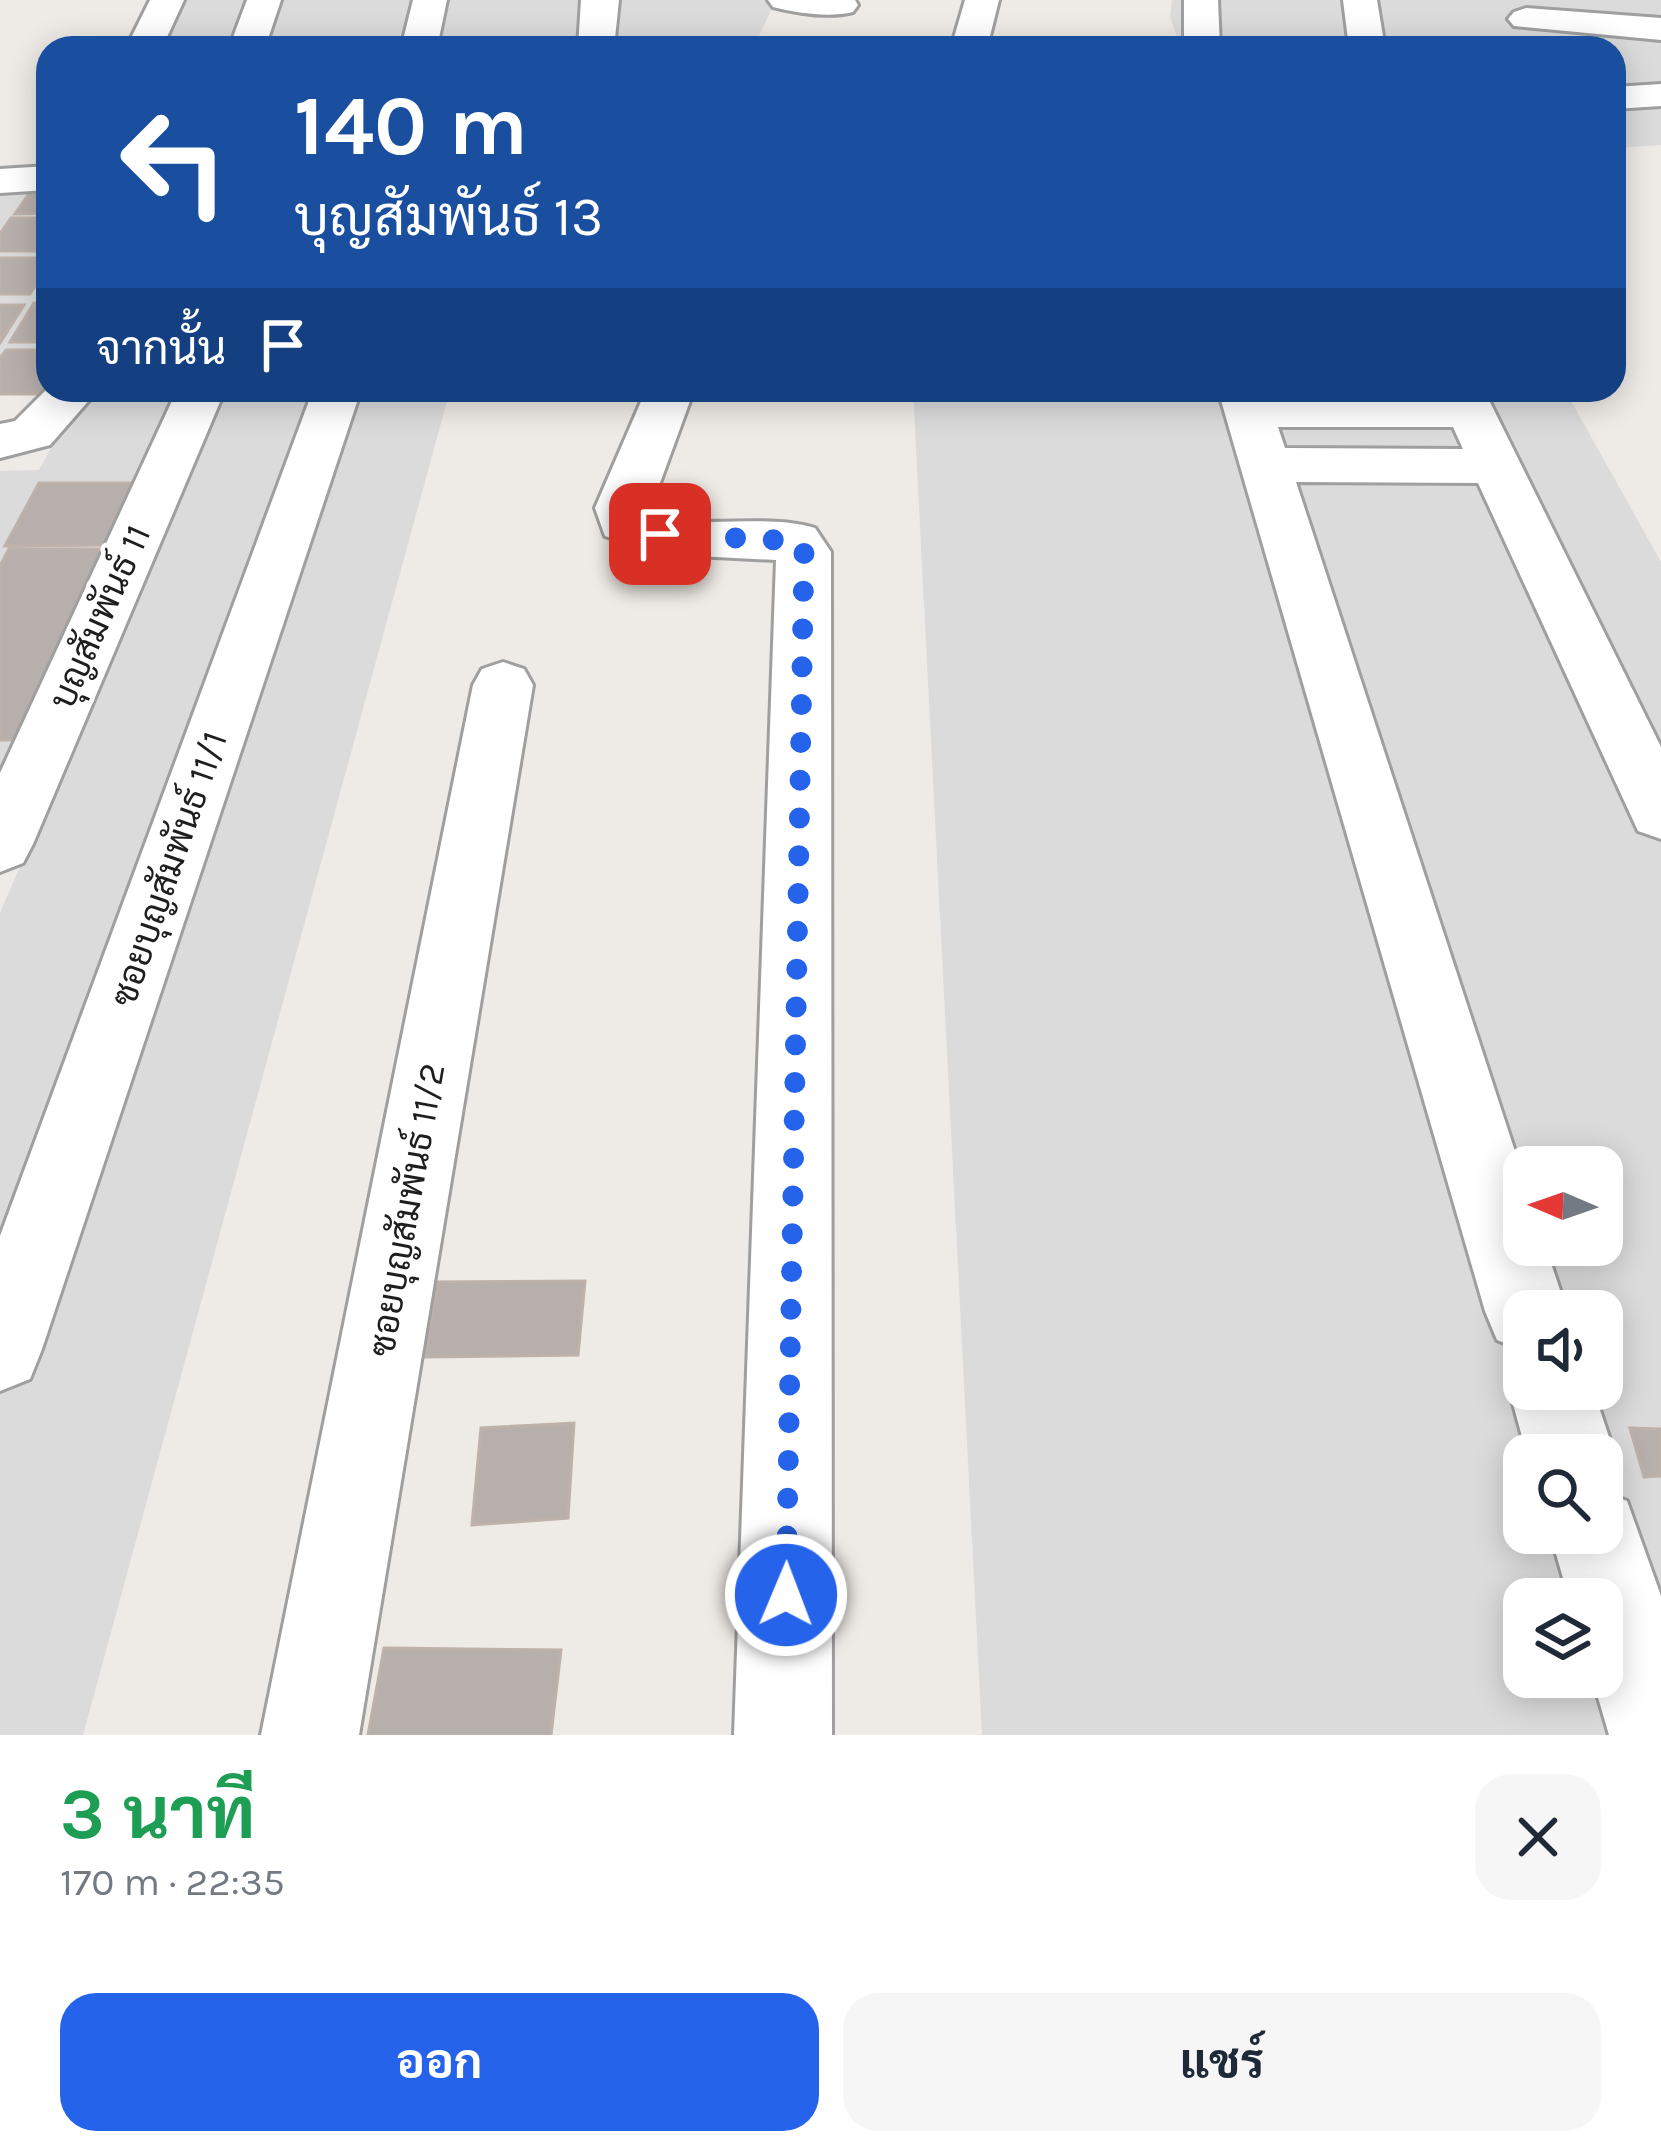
<!DOCTYPE html>
<html lang="th">
<head>
<meta charset="utf-8">
<style>
	body { margin:0; font-family:Karla,Sarabun,sans-serif; background:#f6f6f7; color:#1f2937; height:100vh; display:flex; flex-direction:column; font-size:45px; white-space:nowrap }
	* { box-sizing:border-box; margin:0 }
	p { font-size:39px; color:#747a83 }
	.icon { flex:none; width:66px; height:66px; fill:none; stroke:currentColor; stroke-width:2; stroke-linecap:round; stroke-linejoin:round }
	.map { position:relative; height:1735px; overflow:hidden }
	.sheet { display:flex; flex-direction:column; background:#fff; flex:1 }
	.sheet>* { flex:none }
	.hud { position:absolute; left:36px; top:36px; width:1590px; height:366px; border-radius:36px; box-shadow:0 6px 30px #0003; background:#1a4fa0; color:#fff; overflow:hidden }
	.needle { width:78px; rotate:272deg }
	.fabs { position:absolute; left:1503px; top:1146px; display:grid; gap:24px }
	.fabs a { display:grid; place-items:center; width:120px; height:120px; border-radius:24px; background:#fff; box-shadow:0 6px 30px #0003; font-size:60px }
	.pin { position:absolute; display:grid; place-items:center; width:102px; height:102px; color:#fff; margin:-51px; border-radius:24px; box-shadow:0 6px 18px #0006 }
	.me { position:absolute; width:132px; margin:-66px; rotate:1deg; stroke-linejoin:round; filter:drop-shadow(0 0 9px #0008) }
	.turn { display:flex; align-items:center; gap:42px; height:252px; padding:0 60px; font-size:54px }
	.turn .icon { width:156px; height:156px; stroke-width:2.5 }
	.turn b { display:block; font-size:84px; line-height:102px }
	.then { display:flex; align-items:center; height:114px; padding:0 60px; background:#0003; gap:24px; font-size:45px }
	.round { display:grid; place-items:center; flex:none; width:126px; height:126px; border-radius:36px; background:#f6f6f7 }
	.summary { display:flex; align-items:center; justify-content:space-between; height:204px; padding:0 60px }
	h1 { font-size:72px; font-weight:700; line-height:90px; color:#1e9e55 }
	.primary-button { display:flex; gap:24px; margin-top:auto; padding:24px 60px }
	.primary-button a { flex:1; height:138px; border-radius:36px; background:#2563eb; color:#fff; font-size:48px; font-weight:700; line-height:138px; text-align:center }
	.primary-button a+a { background:#f6f6f7; color:#1f2937 }
	.map>svg:first-child { display:block }
	.residential { fill:#dcdbdb; fill-rule:evenodd }
	.building { fill:#b7afab; stroke:#beb1a9; stroke-width:3 }
	.lines { fill:none; stroke-linecap:round; stroke-linejoin:round }
	.minor-casing { stroke:#9f9f9f; stroke-width:6 }
	.minor { fill:#fff; fill-rule:evenodd }
	.route { stroke:#2563eb; stroke-width:21; stroke-dasharray:0 37.8 }
	.labels { text-anchor:middle; dominant-baseline:central; stroke-width:9; stroke-linejoin:round; paint-order:stroke }
	.street-label { font-size:36px; fill:#1e1e1e; stroke:#fff }
</style>
</head>
<body>
<div class="map">
<svg width="1661" height="1735" viewBox="0 0 1661 1735">
	<rect width="100%" height="100%" fill="#eeeae5"/>
	<!-- residential -->
	<path class="residential" d="M179,0H776L753,48H155Z
		M1172,0H1661V145L1614,148V48H1181L1170,17Z
		M48,186V390L0,392V188Z
		M82,390H177L0,774V471L39,470Z
		M225,390H450L83,1735H0V913Z
		M913,390H1565L1661,562V1735H982ZM1524,1167H1602V1245H1524ZM1524,1311H1602V1389H1524ZM1524,1455H1602V1533H1524ZM1524,1599H1602V1677H1524Z"/>
	<!-- building -->
	<path class="building" d="M38,181H48V213L15,214Z
		M11,218H48V251H0V234Z
		M0,258H48V265L30,294H0Z
		M34,303H48V342H10Z
		M0,305H24L0,343Z
		M6,350H48V390L55,394H0V358Z
		M39,483H135L105,545L5,546Z
		M9,549H110L20,740H0V566Z
		M585,1281L578,1355L425,1357L438,1282Z
		M574,1423L568,1518L472,1525L481,1428Z
		M1630,1428L1661,1429V1476L1644,1477Z
		M384,1648L561,1650L551,1735H368Z"/>
	<g class="lines">
		<!-- minor casing -->
		<g class="minor-casing">
			<path id="minor" d="M150,0H184L162,48H126Z
				M247,0H281L265,48H229Z
				M413,0H447L437,48H401Z
				M581,0H619L614,48H578Z
				M768,0H855L858,5L853,12C829,18 797,13 773,7Z
				M965,0H999L987,48H951Z
				M1184,0H1218L1220,48H1184Z
				M1343,0H1377L1385,48H1349Z
				M1526,8L1661,18V40L1514,26L1508,19L1514,12Z
				M1661,84V106L1614,109V87Z
				M48,166V190L0,193V169Z
				M48,388L98,390L50,445L0,458V424L15,421Z
				M177,390H225L33,844L23,863L0,872V773Z
				M313,390H361L42,1349L30,1379L0,1391V1236Z
				M646,390H694L649,513C701,532 762,512 815,528L831,552L832,1735H734L776,560L656,554L605,536L595,508Z
				M1218,390H1266L1268,395H1438L1436,390H1484L1661,747V839L1638,831L1478,483L1296,482L1524,1179V1245H1545L1567,1311H1524V1351L1497,1340L1485,1311ZM1278,427H1453L1463,449L1285,448Z
				M503,662L524,669L533,685L359,1735H261L473,685L482,669Z
				M1524,1358V1389H1593L1615,1455L1602,1486V1455H1527L1509,1389Z
				M1602,1491L1627,1501L1661,1596V1735H1609L1592,1677H1602V1599H1569L1550,1533H1602Z"/>
		</g>
		<!-- minor -->
		<use href="#minor" class="minor"/>
	</g>
	<g class="lines">
		<!-- route -->
		<path class="route" d="M660,534L796,541L804,552L786,1595"/>
	</g>
	<g class="labels">
		<!-- street labels -->
		<g class="street-label">
			<text transform="translate(100 617) rotate(-66)">บุญสัมพันธ์ 11</text>
			<text transform="translate(169 869) rotate(-71)">ซอยบุญสัมพันธ์ 11/1</text>
			<text transform="translate(407 1210) rotate(-80)">ซอยบุญสัมพันธ์ 11/2</text>
		</g>
	</g>
</svg>
<div class="fabs">
<a><svg class="needle" viewBox="-14 -14 28 28"><path d="M0-13l5 13h-10z" fill="#e53935"/><path d="M0 13l5-13h-10z" fill="#747a83"/></svg></a>
<a><svg class="icon" aria-label="sound" viewBox="0 0 24 24"><path d="M4 9h4l5-4v14l-5-4H4zM17 9q2 3 0 6"/></svg></a>
<a><svg class="icon" aria-label="search" viewBox="0 0 24 24"><circle cx="10" cy="10" r="6"/><path d="M15 15l6 6"/></svg></a>
<a><svg class="icon" aria-label="layers" viewBox="0 0 24 24"><path d="M12 4l9 5-9 5-9-5zM3 14l9 5 9-5"/></svg></a>
</div>
<div class="pin" style="left:660px;top:534px;background:#d93025"><svg class="icon" aria-label="arrive" viewBox="0 0 24 24"><path d="M6 21V4h12l-3 4 3 4H6"/></svg></div>
<svg class="me" style="left:786px;top:1595px" viewBox="-20 -20 40 40"><circle r="17" fill="#2563eb" stroke="#fff" stroke-width="3"/><path d="M0-11L8 9 0 5-8 9z" fill="#fff"/></svg>
<div class="hud">
<div class="turn"><svg class="icon" aria-label="left" viewBox="0 0 24 24"><path d="M17 20v-9H6M10 6l-5 5 5 5"/></svg><div><b>140 m</b>บุญสัมพันธ์ 13</div></div>
<div class="then">จากนั้น<svg class="icon" aria-label="arrive" viewBox="0 0 24 24"><path d="M6 21V4h12l-3 4 3 4H6"/></svg></div>
</div>
</div>
<section class="sheet">
<div class="summary"><div><h1>3 นาที</h1><p>170 m · 22:35</p></div><a class="round"><svg class="icon" aria-label="close" viewBox="0 0 24 24"><path d="M6 6l12 12M18 6L6 18"/></svg></a></div>
<div class="primary-button"><a>ออก</a><a>แชร์</a></div>
</section>
</body>
</html>
